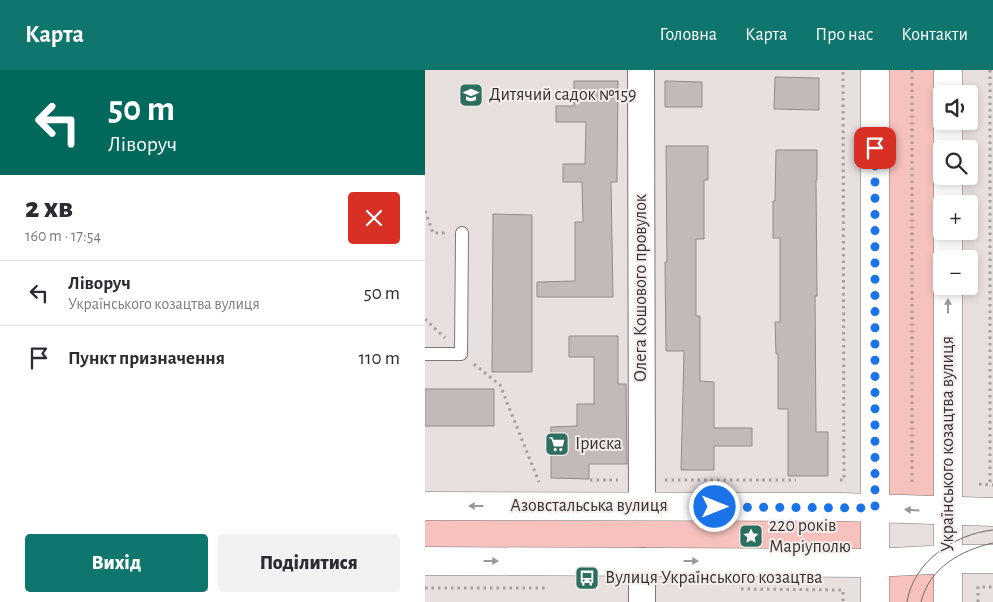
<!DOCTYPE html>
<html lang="uk">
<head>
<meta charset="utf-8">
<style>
	body { margin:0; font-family:"Alegreya Sans",sans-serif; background:#f2f2f3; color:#2b2b33; height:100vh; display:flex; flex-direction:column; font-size:19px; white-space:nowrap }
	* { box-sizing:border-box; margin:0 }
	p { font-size:16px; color:#7c7c81 }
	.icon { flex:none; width:28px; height:28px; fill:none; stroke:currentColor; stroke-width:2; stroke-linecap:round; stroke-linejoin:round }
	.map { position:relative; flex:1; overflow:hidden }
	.sheet { display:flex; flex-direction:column; background:#fff; width:425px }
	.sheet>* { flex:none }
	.guide { background:#00695c; color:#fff; overflow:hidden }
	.buttons { position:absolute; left:508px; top:15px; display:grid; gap:10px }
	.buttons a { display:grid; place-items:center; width:45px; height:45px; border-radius:5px; background:#fff; box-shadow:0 2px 8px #0003; font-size:25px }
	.pin { position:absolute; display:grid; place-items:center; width:42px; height:42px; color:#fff; margin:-21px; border-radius:10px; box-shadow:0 2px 8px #0006 }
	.me { position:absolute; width:55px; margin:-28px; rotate:90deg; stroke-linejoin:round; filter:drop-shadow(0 0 4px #0008) }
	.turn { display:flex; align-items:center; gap:18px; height:105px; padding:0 25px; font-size:22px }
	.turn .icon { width:65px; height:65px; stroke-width:2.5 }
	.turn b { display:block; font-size:35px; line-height:42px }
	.round { display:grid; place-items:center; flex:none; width:52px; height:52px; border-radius:5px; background:#f2f2f3 }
	.overview { display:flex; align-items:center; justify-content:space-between; height:85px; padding:0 25px }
	h1 { font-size:30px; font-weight:800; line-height:38px }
	.cta { display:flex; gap:10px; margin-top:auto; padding:10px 25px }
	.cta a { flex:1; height:58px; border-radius:5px; background:#0f766e; color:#fff; font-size:20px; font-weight:800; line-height:58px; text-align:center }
	.cta a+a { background:#f2f2f3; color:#2b2b33 }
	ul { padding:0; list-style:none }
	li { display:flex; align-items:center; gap:15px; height:65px; padding:0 25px; border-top:1px solid #e1e1e2 }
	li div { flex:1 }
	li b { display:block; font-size:19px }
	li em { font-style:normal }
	header { display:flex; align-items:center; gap:30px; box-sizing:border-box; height:70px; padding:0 25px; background:#0f766e; color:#fff }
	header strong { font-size:24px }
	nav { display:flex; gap:28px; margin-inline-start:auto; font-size:18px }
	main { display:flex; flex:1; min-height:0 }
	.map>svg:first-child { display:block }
	.green { fill:#f7c2bd }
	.building { fill:#c1bab9; stroke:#928b8b }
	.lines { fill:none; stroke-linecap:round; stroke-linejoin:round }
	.service-casing { stroke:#7d7676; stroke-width:14 }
	.minor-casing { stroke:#7d7676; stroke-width:28 }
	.tertiary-casing { stroke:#7d7676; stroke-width:29 }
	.path { stroke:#a49e9d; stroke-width:3; stroke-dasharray:2.5 4; stroke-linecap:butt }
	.service { stroke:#fff; stroke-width:12 }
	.minor { stroke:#fff; stroke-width:26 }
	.tertiary { stroke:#fff; stroke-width:28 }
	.tram { stroke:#6f6b6a; stroke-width:1 }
	.oneway { fill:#9a9898 }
	.route { stroke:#1a73e8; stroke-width:9; stroke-dasharray:0 16.2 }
	.labels { text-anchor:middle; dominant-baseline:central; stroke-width:4; stroke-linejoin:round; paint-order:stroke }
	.poi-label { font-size:18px; fill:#343130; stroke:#f5edec; text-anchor:start }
	.street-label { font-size:18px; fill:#343130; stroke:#f5edec }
</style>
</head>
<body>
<header>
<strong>Карта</strong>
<nav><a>Головна</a><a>Карта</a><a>Про нас</a><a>Контакти</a></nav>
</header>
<main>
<section class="sheet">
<div class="guide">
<div class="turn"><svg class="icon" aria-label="left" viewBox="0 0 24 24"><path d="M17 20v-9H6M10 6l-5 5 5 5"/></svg><div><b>50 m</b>Ліворуч</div></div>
</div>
<div class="overview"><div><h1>2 хв</h1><p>160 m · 17:54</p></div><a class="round" style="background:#d93025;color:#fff"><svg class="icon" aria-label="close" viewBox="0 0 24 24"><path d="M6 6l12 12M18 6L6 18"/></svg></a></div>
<ul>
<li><svg class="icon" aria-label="left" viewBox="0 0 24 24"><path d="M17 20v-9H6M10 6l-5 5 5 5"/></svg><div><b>Ліворуч</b><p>Українського козацтва вулиця</p></div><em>50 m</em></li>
<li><svg class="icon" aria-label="arrive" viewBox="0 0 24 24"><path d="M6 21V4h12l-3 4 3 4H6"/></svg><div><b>Пункт призначення</b></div><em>110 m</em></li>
</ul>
<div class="cta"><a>Вихід</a><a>Поділитися</a></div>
</section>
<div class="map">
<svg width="568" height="532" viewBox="0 0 568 532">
	<rect width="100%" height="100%" fill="#e8e0df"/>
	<!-- green -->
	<path class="green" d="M457,0H517L516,433L457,429Z
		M0,443L443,444V487H0Z
		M517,498V532H457V499Z"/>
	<!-- building -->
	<path class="building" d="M350,7L394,8V40L349,39Z
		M149,11H193L192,112H186L188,227H112V212L150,211V152H158L157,112H138V94H160L161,52H131V36H149Z
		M240,11L277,12V37H240Z
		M241,76H283V110H279V169H271V246H275V311L289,312V358H327V376H289V400H256L259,281H241L240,192H242Z
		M351,80H392V110H391L392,226H390L391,362H403V406H363V339H353V284H351L350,252H355V168H348V131H350Z
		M68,144L107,145V302H67Z
		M144,266H193V314H201L202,394H164V409L126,408V357L152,356V334H169V287H144Z
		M0,319H69V356H0Z"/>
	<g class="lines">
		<!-- service casing -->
		<g class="service-casing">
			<path id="service" d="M0,284H36L37,163"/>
		</g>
		<!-- minor casing -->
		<g class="minor-casing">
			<path id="minor" d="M216,0L217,436
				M217,532V491"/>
		</g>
		<!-- tertiary casing -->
		<g class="tertiary-casing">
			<path id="tertiary" d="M450,0V532
				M523,0V24
				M523,51V79
				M523,106V134
				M523,161V189
				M0,436L418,437L568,442
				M0,491L450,493L523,489H568
				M523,532V216"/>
		</g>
		<!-- path -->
		<path class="path" d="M487,0V412
			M565,0V415
			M0,141L8,163H21
			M0,249L20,268
			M49,294L75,315L114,412
			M165,410H193
			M240,410H371
			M415,410H419L418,0
			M554,414L568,415
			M0,518H122
			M316,519L418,520V532
			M553,532V517H568"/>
		<!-- service -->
		<use href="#service" class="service"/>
		<!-- minor -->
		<use href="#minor" class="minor"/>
		<!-- tertiary -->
		<use href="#tertiary" class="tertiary"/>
		<!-- tram -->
		<path class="tram" d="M482,532C488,492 529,464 568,460
			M496,532C504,498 536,480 568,473"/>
	</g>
	<!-- one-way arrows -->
	<defs><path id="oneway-solid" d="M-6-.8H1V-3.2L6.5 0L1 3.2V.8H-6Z" transform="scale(1.25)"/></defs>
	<g class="oneway">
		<use href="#oneway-solid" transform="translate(523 236) rotate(-90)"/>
		<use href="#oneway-solid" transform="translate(51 436) rotate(-180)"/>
		<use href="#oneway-solid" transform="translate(487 440) rotate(-177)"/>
		<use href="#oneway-solid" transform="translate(66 491)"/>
		<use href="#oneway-solid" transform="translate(266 491)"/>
	</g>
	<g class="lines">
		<!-- route -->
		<path class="route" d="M290,437L450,438V78"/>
	</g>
	<!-- icons -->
	<defs>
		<g id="school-square" transform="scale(1.25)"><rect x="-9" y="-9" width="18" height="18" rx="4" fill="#2d6f5e" stroke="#f5edec"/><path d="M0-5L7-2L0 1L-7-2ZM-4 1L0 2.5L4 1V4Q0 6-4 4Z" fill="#fff"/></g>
		<g id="supermarket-square" transform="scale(1.25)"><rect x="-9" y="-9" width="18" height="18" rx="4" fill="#2d6f5e" stroke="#f5edec"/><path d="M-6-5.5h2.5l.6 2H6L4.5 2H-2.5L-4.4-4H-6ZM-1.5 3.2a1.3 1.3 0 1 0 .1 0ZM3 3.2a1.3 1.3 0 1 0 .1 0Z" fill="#fff"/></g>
		<g id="sight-square" transform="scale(1.25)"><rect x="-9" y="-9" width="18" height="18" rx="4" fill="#2d6f5e" stroke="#f5edec"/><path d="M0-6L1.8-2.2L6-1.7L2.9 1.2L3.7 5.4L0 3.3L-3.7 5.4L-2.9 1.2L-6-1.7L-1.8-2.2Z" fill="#fff"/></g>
		<g id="bus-square" transform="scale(1.25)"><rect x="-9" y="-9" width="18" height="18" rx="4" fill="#2d6f5e" stroke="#f5edec"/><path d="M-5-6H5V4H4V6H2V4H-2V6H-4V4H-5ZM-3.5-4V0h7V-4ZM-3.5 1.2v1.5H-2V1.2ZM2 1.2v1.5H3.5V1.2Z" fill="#fff"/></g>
	</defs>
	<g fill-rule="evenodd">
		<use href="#school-square" x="46" y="25"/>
		<use href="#supermarket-square" x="132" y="374"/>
		<use href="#sight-square" x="326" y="466"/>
		<use href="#bus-square" x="162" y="508"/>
	</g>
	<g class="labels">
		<!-- poi labels -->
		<g class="poi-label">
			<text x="64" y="25">Дитячий садок №159</text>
			<text x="150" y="374">Іриска</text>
			<text x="344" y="456">220 років<tspan x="344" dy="21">Маріуполю</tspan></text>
			<text x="180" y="508">Вулиця Українського козацтва</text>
		</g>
		<!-- street labels -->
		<g class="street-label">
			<text transform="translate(216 218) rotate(-90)">Олега Кошового провулок</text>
			<text transform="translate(523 374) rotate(-90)">Українського козацтва вулиця</text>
			<text x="164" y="436">Азовстальська вулиця</text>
		</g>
	</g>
</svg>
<div class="buttons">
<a><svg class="icon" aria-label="sound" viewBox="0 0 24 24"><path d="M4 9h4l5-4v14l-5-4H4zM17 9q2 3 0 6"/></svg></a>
<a><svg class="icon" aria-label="search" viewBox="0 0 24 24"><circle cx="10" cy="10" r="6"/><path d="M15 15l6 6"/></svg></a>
<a>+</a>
<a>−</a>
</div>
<div class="pin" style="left:450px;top:78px;background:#d93025"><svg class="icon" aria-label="arrive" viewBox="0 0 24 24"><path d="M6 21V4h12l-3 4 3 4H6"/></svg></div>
<svg class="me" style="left:290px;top:437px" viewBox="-20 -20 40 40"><circle r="17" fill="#1a73e8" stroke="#fff" stroke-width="3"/><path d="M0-11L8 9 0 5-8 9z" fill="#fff"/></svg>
</div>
</main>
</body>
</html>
